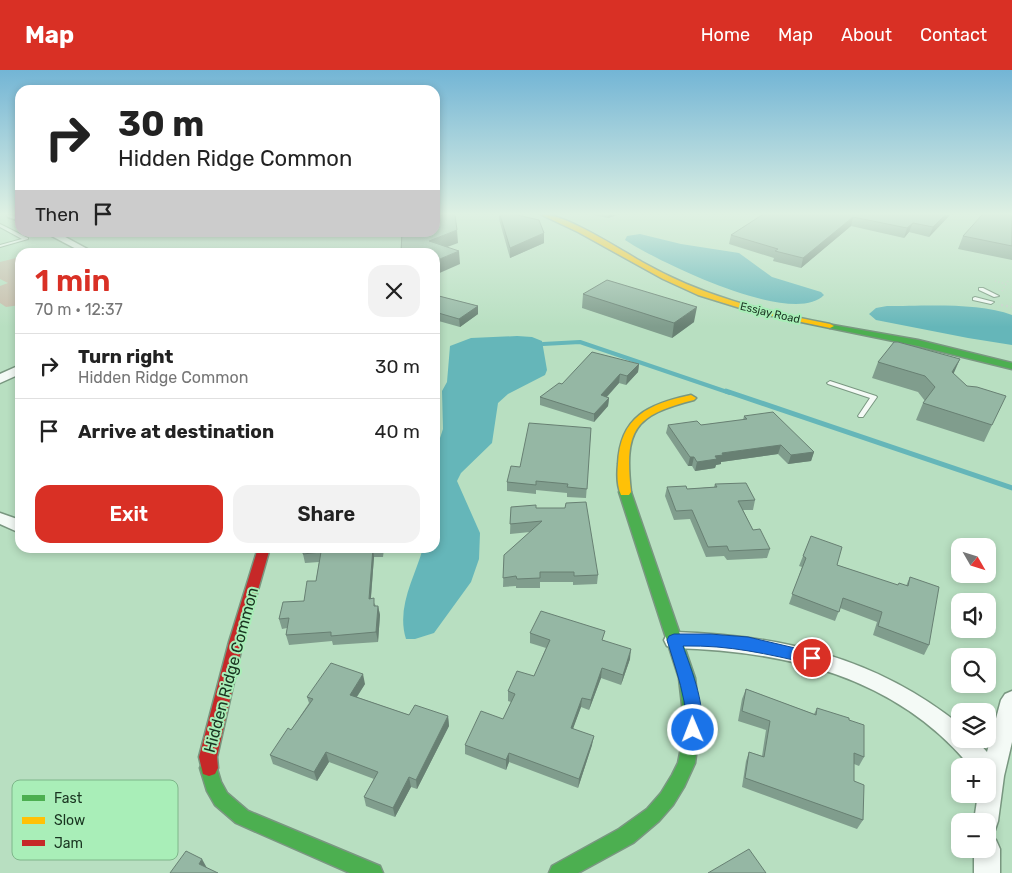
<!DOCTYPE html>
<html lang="en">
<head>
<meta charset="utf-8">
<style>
	body { margin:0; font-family:Rubik,sans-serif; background:#f2f2f2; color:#222; height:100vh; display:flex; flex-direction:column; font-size:19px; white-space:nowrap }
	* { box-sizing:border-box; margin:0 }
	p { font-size:16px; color:#767676 }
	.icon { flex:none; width:28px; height:28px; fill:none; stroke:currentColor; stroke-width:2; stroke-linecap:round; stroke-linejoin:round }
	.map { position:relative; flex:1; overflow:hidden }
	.drawer { position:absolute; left:15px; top:178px; width:425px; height:305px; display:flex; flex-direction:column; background:#fff; border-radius:15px; box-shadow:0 2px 8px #0003 }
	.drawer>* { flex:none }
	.banner { position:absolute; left:15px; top:15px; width:425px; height:152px; border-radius:15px; box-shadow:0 2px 8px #0003; background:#fff; color:#222; overflow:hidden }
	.needle { width:32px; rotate:129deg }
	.controls { position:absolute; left:951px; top:468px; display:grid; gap:10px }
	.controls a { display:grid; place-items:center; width:45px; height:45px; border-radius:10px; background:#fff; box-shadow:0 2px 8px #0003; font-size:25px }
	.pin { position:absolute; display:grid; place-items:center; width:42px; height:42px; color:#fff; margin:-21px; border:2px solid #fff; border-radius:50%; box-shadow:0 1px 5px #0007 }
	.me { position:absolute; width:55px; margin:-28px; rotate:359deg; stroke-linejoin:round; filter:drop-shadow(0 0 4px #0008) }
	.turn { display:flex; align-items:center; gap:18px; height:105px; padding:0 20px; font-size:22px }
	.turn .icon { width:65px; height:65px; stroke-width:2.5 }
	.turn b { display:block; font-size:35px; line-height:42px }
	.then { display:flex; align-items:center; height:48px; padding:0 20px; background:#0003; gap:10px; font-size:19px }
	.round { display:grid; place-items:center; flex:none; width:52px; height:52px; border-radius:15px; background:#f2f2f2 }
	.summary { display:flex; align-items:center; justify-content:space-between; height:85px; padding:0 20px }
	h1 { font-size:30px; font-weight:600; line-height:38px; color:#d93025 }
	.button { display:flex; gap:10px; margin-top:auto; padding:10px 20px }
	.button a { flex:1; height:58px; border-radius:15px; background:#d93025; color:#fff; font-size:20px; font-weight:600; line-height:58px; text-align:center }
	.button a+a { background:#f2f2f2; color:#222 }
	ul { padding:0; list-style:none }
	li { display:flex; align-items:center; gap:15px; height:65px; padding:0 20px; border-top:1px solid #e0e0e0 }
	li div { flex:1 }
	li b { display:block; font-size:19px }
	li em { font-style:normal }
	header { display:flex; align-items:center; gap:30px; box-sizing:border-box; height:70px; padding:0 25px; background:#d93025; color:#fff }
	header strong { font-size:24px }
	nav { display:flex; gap:28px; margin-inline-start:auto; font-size:18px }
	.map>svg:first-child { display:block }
	.green { fill:#c7bcaa }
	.water { fill:#65b6b9 }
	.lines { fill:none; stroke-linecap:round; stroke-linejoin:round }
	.stream-far1 { stroke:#65b6b9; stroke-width:4 }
	.stream { stroke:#65b6b9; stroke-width:5 }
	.lane-casing { stroke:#799780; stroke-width:2 }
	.street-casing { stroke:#799780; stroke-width:3 }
	.fast-casing { stroke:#799780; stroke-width:3 }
	.slow-casing { stroke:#799780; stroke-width:3 }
	.jam-casing { stroke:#799780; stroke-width:3 }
	.path-far1 { stroke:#c7d2ca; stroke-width:2; stroke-dasharray:1 2.5; stroke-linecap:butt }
	.path { stroke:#c7d2ca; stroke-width:2.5; stroke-dasharray:2 3; stroke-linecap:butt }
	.lane { fill:#f4faf6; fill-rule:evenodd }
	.street { fill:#f4faf6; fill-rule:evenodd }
	.fast { fill:#4caf50; fill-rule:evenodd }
	.slow { fill:#ffc107; fill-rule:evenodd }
	.jam { fill:#c62828; fill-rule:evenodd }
	.wall { fill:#809d8d }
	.shaded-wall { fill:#688073 }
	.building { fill:#95b7a4; stroke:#688073 }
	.route { fill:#1a73e8; stroke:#114b97 }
	.labels { text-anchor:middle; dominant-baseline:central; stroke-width:4; stroke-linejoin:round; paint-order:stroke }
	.far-street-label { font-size:11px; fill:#193420; stroke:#a9eeb8 }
	.near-street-label { font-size:16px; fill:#193420; stroke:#a9eeb8 }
	.key { fill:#a9eeb8; stroke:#7eb68a; stroke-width:1 }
	.key-label { font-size:14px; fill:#193420 }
</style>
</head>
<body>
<header>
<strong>Map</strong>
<nav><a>Home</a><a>Map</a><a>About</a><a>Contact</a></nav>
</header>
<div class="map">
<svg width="1012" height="803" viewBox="0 0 1012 803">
	<rect width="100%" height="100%" fill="#b8dfc1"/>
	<!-- green -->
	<path class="green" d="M20,187V235L6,237L0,233V216L8,213L0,209V192Z"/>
	<!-- water -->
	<path class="water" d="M640,164L681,174L739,183L772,207L821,222L824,225C793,258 657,191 625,170L627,166Z
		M887,236C922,236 979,232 1012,245V275L968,268L876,250L869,244L876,238Z
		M517,266L532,267L542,271L547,300L545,305L508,324L498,333L492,373L461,403L457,411L480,463L479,489L471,512L434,563L415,569H406C396,537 415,507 423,478H435V383L443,359L442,321L447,312L450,276L471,268Z"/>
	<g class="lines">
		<!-- stream-far1 -->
		<path class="stream-far1" d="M543,274L580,272L730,323"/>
		<!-- stream -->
		<path class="stream" d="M726,321L1012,418"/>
		<!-- lane casing -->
		<g class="lane-casing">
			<path id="lane" d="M0,154L28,168V169L0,177V175L22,169L0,157Z
				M979,218H983L999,226L994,227L979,220Z
				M975,227L994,232L991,234L973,230V228Z
				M830,311L876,326L877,327L863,347H859L858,346L870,328L828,314L827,313Z"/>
		</g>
		<!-- street casing -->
		<g class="street-casing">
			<path id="street" d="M7,145L20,146V151L8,147Z
				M44,162H56L93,182H82Z
				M20,295V304L0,313V304Z
				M0,443L20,450V463L0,454Z
				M674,562C780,565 876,587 960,655V669H975L987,682L1001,630L1005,624L1012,621V672L1004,706L998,751L995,760L988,763V751H974L978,724H988V696H970C895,606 786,581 674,578L667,576L664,570L667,564Z
				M988,767L996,770L1000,779V803H974V779H988Z"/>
		</g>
		<!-- fast casing -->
		<g class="fast-casing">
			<path id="fast" d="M827,254L918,270L1012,293V299L918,276L830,258L826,256Z
				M625,418L631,422L695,608L700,652L695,693L684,717L673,735L659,751L633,773L578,803H549L552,796L619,759L647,739L661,723L672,705L678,693L682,673L684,652L679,608L619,422Z
				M209,690L215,692L221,712L227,723L248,741L380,796L383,803H350L236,753L215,735L207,721L200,698L203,692Z"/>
		</g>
		<!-- slow casing -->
		<g class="slow-casing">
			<path id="slow" d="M542,145C562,142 621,180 642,192C702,226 762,241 830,254L834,256L830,258L753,242L698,225L663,209L578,162Z
				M691,325L696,328L694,330C634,345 624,360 631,422L629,425H621C617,416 617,403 618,394C620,346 649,334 691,325Z"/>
		</g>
		<!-- jam casing -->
		<g class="jam-casing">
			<path id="jam" d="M258,478H270L243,572L217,687L218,698L215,704L209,706L203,704L199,687L229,572Z"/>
		</g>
		<!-- path-far1 -->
		<path class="path-far1" d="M598,157L623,145
			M995,211L1006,214
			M1002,221L1008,211"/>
		<!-- path -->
		<path class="path" d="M1001,235L1012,237"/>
		<!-- lane -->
		<use href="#lane" class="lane"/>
		<!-- street -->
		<use href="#street" class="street"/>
		<!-- fast -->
		<use href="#fast" class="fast"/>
		<!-- slow -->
		<use href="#slow" class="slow"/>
		<!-- jam -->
		<use href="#jam" class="jam"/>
	</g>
	<!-- wall -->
	<path class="wall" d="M499,145H517L544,173L510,188L499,149Z
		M595,145H617L608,148Z
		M762,145H950L929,167L909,162L904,168L851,156L801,198L773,191L774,188L729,174L731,165Z
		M1012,145V190L958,179L963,166Z
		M583,224L694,252L672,268L582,238Z
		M435,225L478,236V244L460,257L435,250Z
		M878,292L954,304L992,355L984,372L916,350L923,333L925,331L918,322L872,308Z
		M639,294L638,302L626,315L619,313L607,327L609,328L608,336L594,352L540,335V327L562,314Z
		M744,346L814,382L811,391L788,394L778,384L721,392V394L716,395L715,398L695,401L692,396H688L666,363L668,355H701L743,350Z
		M591,358L586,428L567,427V423L536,420V424L507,421V412L520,397Z
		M715,414L755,430L753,440H743L753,460L770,479L767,488L727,490L724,486L706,487L690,449L674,450L665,426L667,417L687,419L714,417Z
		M511,437L536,438L598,505L597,514L573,515V512H540V518H516V516L503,517L504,485L530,462L510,464Z
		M811,466L837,495L897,515L906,516L910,507L929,575L924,585L873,565L877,552L840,538L835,551L789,534L802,497L799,496Z
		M304,478H395V479H384L383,487H374L371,528L376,536H378L380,545L378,572L333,575L332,571L289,575L286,565L287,558L282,559L279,549L304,531L316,511L319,492L305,493L303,484Z
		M530,563L604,570L630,589L621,615L601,608L589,640L581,637L573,658L592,675L578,718L509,692L506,700L465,684V675L503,649L511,632L508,631V621L534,606L546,578L530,573Z
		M365,614L357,627L409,645L448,646L449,656L417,719L411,717L395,747L366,736L364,727L374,709L329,692L317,711L273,694L270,685L291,660L309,633L307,627Z
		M746,619L814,644L817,638L849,650L864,687L859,696L854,694V711L863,750L857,759L742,717L746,691L749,682L762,686L766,660L738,651L742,629Z"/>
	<!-- shaded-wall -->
	<path class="shaded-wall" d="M609,145H617L608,148Z
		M945,145H950L929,167L933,157Z
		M853,147L851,156L801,198L803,188Z
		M913,153L909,162L904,168L907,158Z
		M457,160L458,173L434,182L429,171Z
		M544,163V173L510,188V178Z
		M459,181L460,194L435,205V191Z
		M478,236V244L460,257L459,249Z
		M697,237L694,252L672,268L674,253Z
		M960,289L953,305L952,302Z
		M639,294L638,302L626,315L627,306Z
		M620,304L619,313L600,334L601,325Z
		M609,328L608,336L594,352V344Z
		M781,375L778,384L721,392V394L716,395L715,398L695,401L697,392L722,383Z
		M814,382L811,391L788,394L791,385Z
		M690,387H694L692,396H688Z
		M373,478L374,487L370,538L369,529Z
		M378,536L380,545L378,572L376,562Z
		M631,579L630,589L621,615L623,605Z
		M602,598L601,608L589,640L591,630Z
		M363,604L365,614L352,634L350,625Z
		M582,628L581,637L570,667L571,658Z
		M448,646L449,656L417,719L416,710Z
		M594,666L592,675L578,718L579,709Z
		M326,682L329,692L317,711L314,702Z
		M509,683V692L506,700V690Z
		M409,707L411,717L395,747L393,738Z
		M202,789L207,798L199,794Z"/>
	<!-- building -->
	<path class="building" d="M443,145H455L457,160L429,171L459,181L435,191V182H401L402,162H435V147Z
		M500,145H517L539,150L544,163L510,178Z
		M762,145H945L933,157L913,153L907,158L853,147L803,188L775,181L778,179L731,165Z
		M982,145H1012V176L963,166Z
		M607,210L697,237L674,253L583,224Z
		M435,225L478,236L459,249L435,242Z
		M894,272H898L960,289L952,302L967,316L977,317L1006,326L992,355L923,333L935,317L925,306L878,292Z
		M592,282L639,294L627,306L620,304L601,325L609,328L594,344L540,327L559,313L562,314Z
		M773,342L814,382L791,385L781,375L722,383L723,385L715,386L717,389L697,392L694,387H690L668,355L697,351L701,355L747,349L744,346Z
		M529,353L591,358L587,419L567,417L568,414L536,411V415L507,412L511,396L520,397Z
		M746,413L755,430L738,431L753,460L760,459L770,479L729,481L727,476L708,477L692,440L676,441L667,417L686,416L687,419L717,417L715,414Z
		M586,432L598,505L574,506V502H540V508L517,509L516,506L503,508L504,485L542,451L510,454L511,437L536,435V438H565L566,433Z
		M811,466L842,477L837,495L898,515L899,513L908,516L910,507L939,517L929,575L878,556L882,542L843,528L839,542L792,524L806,488L803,486Z
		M304,478H382H373L369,529L374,528V536H378L376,562L331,566V562L286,565L289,548L279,549L283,532L304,531L307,511H316L321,482L303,484Z
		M541,541L605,561L602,570L631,579L623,605L602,598L591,630L582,628L571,658L594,666L579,709L509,683L506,690L465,675L481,641L503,649L515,624L508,621L517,601L534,606L550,570L530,563Z
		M331,593L363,604L350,625L409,645L415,635L448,646L416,710L409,707L393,738L364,727L378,702L326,682L314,702L270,685L288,658L291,660L313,629L307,627Z
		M746,619L816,645L817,638L849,648V650L864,655V687L854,683V711L864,715L863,750L745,708L749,682L764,687L770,651L742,641Z
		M749,779L766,803H708Z
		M186,781L202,789L199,794L218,803H170Z"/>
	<!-- sky -->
	<linearGradient id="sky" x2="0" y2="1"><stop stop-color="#73b5d5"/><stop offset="0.56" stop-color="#dff1e3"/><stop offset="1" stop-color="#dff1e3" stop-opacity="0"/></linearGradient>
	<rect width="1012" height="257" fill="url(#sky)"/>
	<!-- route -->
	<path class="route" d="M674,564H710L748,567L812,582L817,584L819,588L817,593L812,594C766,584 731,575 683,576C691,599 709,642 699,666L693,668L687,666C682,655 686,642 684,631C680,610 673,590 667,570L669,566Z"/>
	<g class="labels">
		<!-- far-street labels -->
		<g class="far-street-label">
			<text transform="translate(770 243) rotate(13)">Essjay Road</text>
		</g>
		<!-- near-street labels -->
		<g class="near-street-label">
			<text transform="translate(231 600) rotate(-75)">Hidden Ridge Common</text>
		</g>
	</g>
	<!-- legend -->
	<rect x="12" y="710" width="166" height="80" rx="8" class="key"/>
	<rect x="22" y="725" width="23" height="6" fill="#4caf50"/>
	<rect x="22" y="747" width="23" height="7" fill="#ffc107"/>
	<rect x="22" y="770" width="23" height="6" fill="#c62828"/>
	<g class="key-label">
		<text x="54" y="733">Fast</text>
		<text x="54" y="755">Slow</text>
		<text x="54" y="778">Jam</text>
	</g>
</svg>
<div class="controls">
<a><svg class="needle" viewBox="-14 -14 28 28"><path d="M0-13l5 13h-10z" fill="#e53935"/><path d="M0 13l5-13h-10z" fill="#767676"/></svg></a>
<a><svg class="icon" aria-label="sound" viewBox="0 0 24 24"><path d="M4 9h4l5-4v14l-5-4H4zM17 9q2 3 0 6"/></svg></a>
<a><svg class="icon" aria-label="search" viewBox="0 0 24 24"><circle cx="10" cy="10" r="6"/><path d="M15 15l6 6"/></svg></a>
<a><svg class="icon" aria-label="layers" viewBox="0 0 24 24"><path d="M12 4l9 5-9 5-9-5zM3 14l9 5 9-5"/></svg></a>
<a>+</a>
<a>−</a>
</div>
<div class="pin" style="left:812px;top:588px;background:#d93025"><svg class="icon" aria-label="arrive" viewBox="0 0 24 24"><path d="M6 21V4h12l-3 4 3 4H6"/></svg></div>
<svg class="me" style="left:693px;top:660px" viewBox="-20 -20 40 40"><circle r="17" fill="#1a73e8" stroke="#fff" stroke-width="3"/><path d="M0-11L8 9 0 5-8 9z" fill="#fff"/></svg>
<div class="banner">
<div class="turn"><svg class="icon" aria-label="right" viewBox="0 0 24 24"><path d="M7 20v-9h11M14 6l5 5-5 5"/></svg><div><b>30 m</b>Hidden Ridge Common</div></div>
<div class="then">Then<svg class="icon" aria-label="arrive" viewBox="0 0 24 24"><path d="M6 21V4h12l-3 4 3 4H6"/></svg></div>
</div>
<section class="drawer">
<div class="summary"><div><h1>1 min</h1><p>70 m · 12:37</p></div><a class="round"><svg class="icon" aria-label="close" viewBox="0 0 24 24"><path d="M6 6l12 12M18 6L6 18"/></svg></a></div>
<ul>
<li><svg class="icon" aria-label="right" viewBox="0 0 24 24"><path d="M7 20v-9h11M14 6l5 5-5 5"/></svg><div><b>Turn right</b><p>Hidden Ridge Common</p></div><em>30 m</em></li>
<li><svg class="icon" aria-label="arrive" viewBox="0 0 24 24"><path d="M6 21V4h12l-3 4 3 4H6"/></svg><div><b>Arrive at destination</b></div><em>40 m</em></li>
</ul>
<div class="button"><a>Exit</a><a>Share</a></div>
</section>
</div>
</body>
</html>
